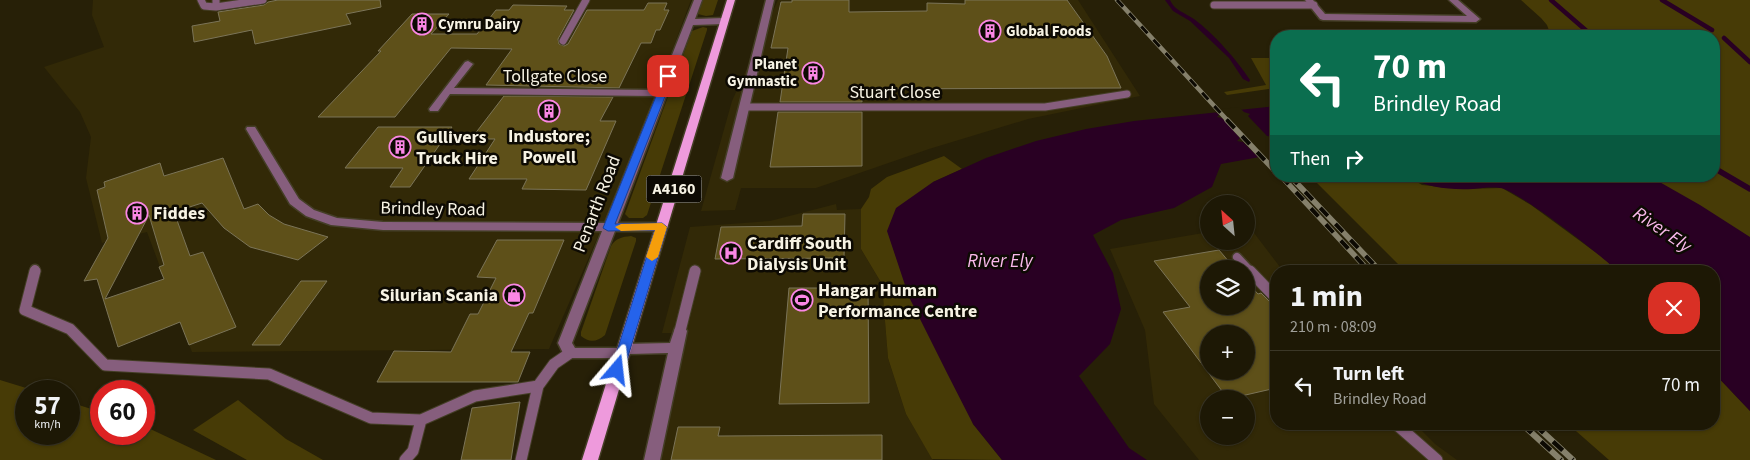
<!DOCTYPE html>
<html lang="en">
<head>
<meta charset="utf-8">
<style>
	body { margin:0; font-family:"Source Sans 3",sans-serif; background:#25210f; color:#f1f3f6; height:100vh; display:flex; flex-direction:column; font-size:19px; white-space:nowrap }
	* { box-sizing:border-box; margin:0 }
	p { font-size:16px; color:#a0a09a }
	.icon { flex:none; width:28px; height:28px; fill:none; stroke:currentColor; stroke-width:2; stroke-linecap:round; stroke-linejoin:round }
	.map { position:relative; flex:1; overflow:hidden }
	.sheet { position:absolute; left:1270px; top:265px; width:450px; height:165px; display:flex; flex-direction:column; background:#1d1805; border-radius:20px; box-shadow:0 1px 4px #0004,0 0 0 1px #3b3727 }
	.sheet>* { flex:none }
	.banner { position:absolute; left:1270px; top:30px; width:450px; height:152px; border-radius:20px; box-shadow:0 1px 4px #0004,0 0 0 1px #3b3727; background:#0b6e4f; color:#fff; overflow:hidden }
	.needle { width:32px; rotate:333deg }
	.buttons { position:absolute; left:1200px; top:195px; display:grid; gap:10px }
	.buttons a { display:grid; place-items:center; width:55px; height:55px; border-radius:50%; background:#1d1805; box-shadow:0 1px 4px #0004,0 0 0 1px #3b3727; font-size:25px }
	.speed { position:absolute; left:15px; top:380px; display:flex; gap:10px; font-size:25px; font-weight:700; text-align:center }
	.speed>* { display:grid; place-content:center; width:65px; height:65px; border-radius:50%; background:#1d1805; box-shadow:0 1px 4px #0004,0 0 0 1px #3b3727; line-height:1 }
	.speed small { font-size:12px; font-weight:400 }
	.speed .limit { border:8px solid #d22; background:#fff; color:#111 }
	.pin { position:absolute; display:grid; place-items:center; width:42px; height:42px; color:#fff; margin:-21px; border-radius:10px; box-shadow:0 2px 8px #0006 }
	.me { position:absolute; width:55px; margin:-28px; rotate:17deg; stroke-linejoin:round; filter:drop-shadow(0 0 4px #0008) }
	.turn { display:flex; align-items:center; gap:18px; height:105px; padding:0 20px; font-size:22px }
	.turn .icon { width:65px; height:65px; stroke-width:2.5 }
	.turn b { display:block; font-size:35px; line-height:42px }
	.then { display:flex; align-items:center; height:48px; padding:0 20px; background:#0003; gap:10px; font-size:19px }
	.round { display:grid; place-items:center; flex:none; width:52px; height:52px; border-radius:20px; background:#25210f }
	.head { display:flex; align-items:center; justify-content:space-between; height:85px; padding:0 20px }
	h1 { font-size:30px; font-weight:700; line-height:38px }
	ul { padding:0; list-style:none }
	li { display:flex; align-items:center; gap:15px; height:70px; padding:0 20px; border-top:1px solid #3b3727 }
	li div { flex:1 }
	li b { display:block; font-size:19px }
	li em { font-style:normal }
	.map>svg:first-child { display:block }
	.built { fill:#322907; fill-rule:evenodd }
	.green { fill:#473b06 }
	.water { fill:#290023 }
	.pier { fill:#272007 }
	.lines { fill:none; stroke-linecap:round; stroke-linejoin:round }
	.stream-far1 { stroke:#290023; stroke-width:4.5 }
	.stream { stroke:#290023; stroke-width:5.5 }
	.building { fill:#5e5019; stroke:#7b7458; fill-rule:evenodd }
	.lane-far2-casing { stroke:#443e26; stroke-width:9 }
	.lane-far1-casing { stroke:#443e26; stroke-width:11 }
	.lane-casing { stroke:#443e26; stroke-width:13 }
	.street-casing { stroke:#443e26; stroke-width:3 }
	.primary-casing { stroke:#443e26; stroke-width:3 }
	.lane-far2 { stroke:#865e7d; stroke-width:7 }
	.lane-far1 { stroke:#865e7d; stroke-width:8 }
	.lane { stroke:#865e7d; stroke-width:11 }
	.street { fill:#865e7d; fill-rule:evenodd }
	.primary { fill:#ee9adc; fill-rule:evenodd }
	.rail-far2-casing { stroke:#85806b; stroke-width:4.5 }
	.rail-far1-casing { stroke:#85806b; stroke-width:5.5 }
	.rail-casing { stroke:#85806b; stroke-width:6 }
	.rail-far2 { stroke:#0d0a03; stroke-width:3; stroke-dasharray:9; stroke-linecap:butt }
	.rail-far1 { stroke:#0d0a03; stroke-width:4; stroke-dasharray:11; stroke-linecap:butt }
	.rail { stroke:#0d0a03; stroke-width:4.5; stroke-dasharray:13; stroke-linecap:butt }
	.route { fill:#2563eb; stroke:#184099 }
	.slow { fill:#f59e0b }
	.labels { text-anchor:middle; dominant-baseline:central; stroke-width:5; stroke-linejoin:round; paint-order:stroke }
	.far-poi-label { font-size:15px; font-weight:bold; fill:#f7f3e4; stroke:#0d0a03; text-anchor:start }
	.shield { fill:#0d0a03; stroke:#b1ada0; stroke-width:1 }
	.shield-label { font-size:16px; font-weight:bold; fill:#f7f3e4 }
	.street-label { font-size:18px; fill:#f7f3e4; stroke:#0d0a03 }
	.poi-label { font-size:18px; font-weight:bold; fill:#f7f3e4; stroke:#0d0a03; text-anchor:start }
	.water-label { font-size:19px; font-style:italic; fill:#f9b8ea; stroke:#0d0a03 }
</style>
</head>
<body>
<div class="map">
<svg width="1750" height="460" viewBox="0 0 1750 460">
	<rect width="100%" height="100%" fill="#272007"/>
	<!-- built -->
	<path class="built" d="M93,0H691L666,67L662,93L640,148L606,218L549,349L192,352L147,232L102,243L86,178L91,137L80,112L44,67L104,47L92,15Z
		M778,0H1078L1140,96L1028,119L929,149L816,188H741L735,210L701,211L732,101Z
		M836,204L837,210L861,209V249L882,284L888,358L906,414L933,460H660L668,415L685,333H662L690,227L770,221Z
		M1246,225H1248L1283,271H1276V424H1415L1435,444L1457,460H1199L1154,404L1145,330L1110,249L1209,232V241H1246ZM1209,269H1246V306H1209ZM1209,334H1246V371H1209ZM1209,399H1246V436H1209Z"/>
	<!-- green -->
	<path class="green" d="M703,0H718L713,15L706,16L698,14Z
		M1521,0H1750V243L1638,176H1714V36H1551L1547,25L1541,18Z
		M703,27L707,28V30L647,215L643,218H629L625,214L692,31Z
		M1251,58H1276V88L1227,95L1224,92L1266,85Z
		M944,156L962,169L933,182L973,424L1002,460L932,459L906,414L888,358L882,284L861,249V209L869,197L871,189L887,177Z
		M1310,176H1407L1422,185L1461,189L1502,188L1531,205L1606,260L1617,271H1405Z
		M631,236L636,238V241L605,335C597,342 589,343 581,336V332L611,246C616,238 622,237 631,236Z
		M1714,373L1750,411V460H1609L1568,424H1714Z
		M0,380L36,391H26V434H69V402L101,412V434H144V426L216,460H0Z
		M238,400L286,439L323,460H247L193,430Z"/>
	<!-- water -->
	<path class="water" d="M1165,0H1170C1175,11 1184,12 1194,19C1214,34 1237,60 1250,80L1249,82L1243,79L1229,58L1190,21L1173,11Z
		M1276,106V154L1221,164L1212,187L1174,208L1121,220L1093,235L1113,273L1121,309L1110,344L1079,376L1129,448L1147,460H1002L973,424L948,375L909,297L887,231L896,208L933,182L986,158L1036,141L1086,129L1134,121Z
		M1407,176H1649L1700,205L1750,237V411L1714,373V271H1617C1604,257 1516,189 1500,188C1491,187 1482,188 1473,189C1450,190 1427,188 1407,176Z"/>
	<!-- pier -->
	<path class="pier" d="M1239,107L1244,112L1250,114L1248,116L1267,136L1273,137L1270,140L1276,146V156L1260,159L1243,142L1237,141L1240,138L1222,118L1217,117L1219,115L1214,110Z"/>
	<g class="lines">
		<!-- stream-far1 -->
		<path class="stream-far1" d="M1551,0L1589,33
			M1662,0L1712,30
			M1724,38L1750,62"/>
		<!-- stream -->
		<path class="stream" d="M1714,168L1750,189"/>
	</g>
	<!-- building -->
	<path class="building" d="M278,0H380L381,7L346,14L351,24L255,44L252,30L194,42L192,26L220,21L218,12L264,5L268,2Z
		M792,0H849V12L927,11V3L965,4V0H1067L1107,56L1121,88L862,89V102H780L788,48H771L781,2H792Z
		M648,3H667L664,10H669L660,30H656L651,43H641L619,88L486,85L512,49L451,48L395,117H318L381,51H378L412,14H449L431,34H477L496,10H509L513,5L567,6L564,10H574L558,39L559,44L564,46L568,44L587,10H644Z
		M504,96L613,97L600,121H616L586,190L522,189L527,179H469L495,139H471Z
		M778,112H862V166L770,167Z
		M378,127H452L410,187H390L403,168H345Z
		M223,158L244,209L258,204L269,215L284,224L328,237L298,260L250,247L224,228L202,203L174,212L190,256L203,252L236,327L189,345L180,322L118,347L97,279L84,281L108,238L97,190L105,187L104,182L160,163L164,176ZM149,215L164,265L159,267L164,279L105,299Z
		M803,214H845L844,258L715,259L721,227L802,226Z
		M497,240H564L533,313H529L511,352H530L518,382H377L394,351L451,352L470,314H478L496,278L477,277Z
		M1219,250L1235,269H1209V306H1246V281L1258,294L1261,293L1271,303L1276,305V388L1228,399L1163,312L1190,307L1154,261ZM1209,334H1246V371H1209Z
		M301,281H327L280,345H252Z
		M789,288H868L869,403L779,404Z
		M520,402L511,460H461L472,408Z
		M678,427H720L718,436L882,435V460H671Z"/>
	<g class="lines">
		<!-- lane-far2 casing -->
		<g class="lane-far2-casing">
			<path id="lane-far2" d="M201,0L204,6L216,7
				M216,0V7L263,0
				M1214,5H1314
				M563,41L586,0
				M745,107H1045L1127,94"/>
		</g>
		<!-- lane-far1 casing -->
		<g class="lane-far1-casing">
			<path id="lane-far1" d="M1237,257L1251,272
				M34,272L35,269
				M694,272L695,270"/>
		</g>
		<!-- lane casing -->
		<g class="lane-casing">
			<path id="lane" d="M35,271L25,310L70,329L105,365L269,374L371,418L421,420L475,396L538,386
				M1250,271L1276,298
				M680,331L695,271
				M1396,424L1437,460
				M405,460L413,451L421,420
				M521,460L538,386L554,364L570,353"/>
		</g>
		<!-- street casing -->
		<g class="street-casing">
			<path id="street" d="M694,0H702L695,19L724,18L728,21L724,24L693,25L618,223H662L668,227L662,231H615L572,343L575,348H617L624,344L670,343L675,328H685L687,331L660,460H644L668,353L630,354L623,358H570L565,357L558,343L602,231L383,230L331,225L306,216L290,204L246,129L247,127H255L299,199L314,210L337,218L383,222L605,223L656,96L450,94L438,111H430L429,109L465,62L468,61L473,64L454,88L658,90Z
				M766,0H774L733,178L727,181L721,178Z
				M1305,0H1313L1325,14L1467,16L1449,0H1458L1480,19L1476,22L1323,20L1320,19Z"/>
		</g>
		<!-- primary casing -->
		<g class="primary-casing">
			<path id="primary" d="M727,0H735L598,460H582Z"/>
		</g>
		<!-- lane-far2 -->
		<use href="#lane-far2" class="lane-far2"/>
		<!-- lane-far1 -->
		<use href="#lane-far1" class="lane-far1"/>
		<!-- lane -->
		<use href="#lane" class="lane"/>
		<!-- street -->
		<use href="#street" class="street"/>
		<!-- primary -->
		<use href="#primary" class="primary"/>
		<!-- rail-far2 casing -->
		<g class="rail-far2-casing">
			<path id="rail-far2" d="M1117,0L1228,121"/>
		</g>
		<!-- rail-far1 casing -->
		<g class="rail-far1-casing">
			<path id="rail-far1" d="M1227,120L1276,172
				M1281,176L1369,271
				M1290,176L1380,271"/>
		</g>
		<!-- rail casing -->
		<g class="rail-casing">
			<path id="rail" d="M1522,424L1561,460
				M1534,424L1573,460"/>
		</g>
		<!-- rail-far2 -->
		<use href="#rail-far2" class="rail-far2"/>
		<!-- rail-far1 -->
		<use href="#rail-far1" class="rail-far1"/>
		<!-- rail -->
		<use href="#rail" class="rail"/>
	</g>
	<!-- route -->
	<path class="route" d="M665,74H672L673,76L615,224L662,223L667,227L624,370L622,373H613L611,370L655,230L608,231L603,228Z"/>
	<!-- slow -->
	<path class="slow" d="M662,223L667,227L658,257L652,261L646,257L655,230L621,231L615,227L621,224Z"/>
	<!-- icons -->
	<defs>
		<g id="building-ring" transform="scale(1.125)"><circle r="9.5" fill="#0d0a03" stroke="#fb87e5" stroke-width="1.5"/><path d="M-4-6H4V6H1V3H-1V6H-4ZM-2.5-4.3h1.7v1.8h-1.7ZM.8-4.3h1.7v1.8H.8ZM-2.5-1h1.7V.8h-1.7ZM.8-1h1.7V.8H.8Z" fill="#fb87e5"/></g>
		<g id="hospital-ring" transform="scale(1.125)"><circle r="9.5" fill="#0d0a03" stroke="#fb87e5" stroke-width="1.5"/><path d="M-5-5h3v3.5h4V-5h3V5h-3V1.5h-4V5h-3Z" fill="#fb87e5"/></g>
		<g id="shop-ring" transform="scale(1.125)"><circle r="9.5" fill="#0d0a03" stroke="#fb87e5" stroke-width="1.5"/><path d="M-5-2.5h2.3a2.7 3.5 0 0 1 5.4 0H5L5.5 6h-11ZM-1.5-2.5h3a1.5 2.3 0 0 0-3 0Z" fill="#fb87e5"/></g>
		<g id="stadium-ring" transform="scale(1.125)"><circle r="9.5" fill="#0d0a03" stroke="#fb87e5" stroke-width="1.5"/><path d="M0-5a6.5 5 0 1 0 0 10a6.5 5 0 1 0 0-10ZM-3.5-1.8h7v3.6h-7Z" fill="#fb87e5"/></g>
	</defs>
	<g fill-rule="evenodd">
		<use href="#building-ring" x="422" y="24"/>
		<use href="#building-ring" x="990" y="31"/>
		<use href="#building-ring" x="813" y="73"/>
		<use href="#building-ring" x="549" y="111"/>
		<use href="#building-ring" x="400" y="147"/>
		<use href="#building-ring" x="137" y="213"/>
		<use href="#hospital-ring" x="731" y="253"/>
		<use href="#shop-ring" x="514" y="295"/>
		<use href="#stadium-ring" x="802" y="300"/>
	</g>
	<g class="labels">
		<!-- far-poi labels -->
		<g class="far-poi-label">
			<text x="438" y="24">Cymru Dairy</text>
			<text x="1006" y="31">Global Foods</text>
			<text x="797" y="64" text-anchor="end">Planet<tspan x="797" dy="17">Gymnastic</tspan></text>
		</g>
		<!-- shield labels -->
		<rect class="shield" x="646.5" y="175.5" width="55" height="27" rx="4"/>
		<g class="shield-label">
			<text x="674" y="189">A4160</text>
		</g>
		<!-- street labels -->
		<g class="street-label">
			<text x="555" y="76">Tollgate Close</text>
			<text x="895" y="92">Stuart Close</text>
			<text transform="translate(597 204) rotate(-69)">Penarth Road</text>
			<text transform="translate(433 209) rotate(1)">Brindley Road</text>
		</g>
		<!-- poi labels -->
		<g class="poi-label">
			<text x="549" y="136" text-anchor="middle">Industore;<tspan x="549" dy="21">Powell</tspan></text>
			<text x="416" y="137">Gullivers<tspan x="416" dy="21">Truck Hire</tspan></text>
			<text x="153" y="213">Fiddes</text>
			<text x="747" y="243">Cardiff South<tspan x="747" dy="21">Dialysis Unit</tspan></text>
			<text x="818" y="290">Hangar Human<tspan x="818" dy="21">Performance Centre</tspan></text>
			<text x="498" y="295" text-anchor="end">Silurian Scania</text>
		</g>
		<!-- water labels -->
		<g class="water-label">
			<text transform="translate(1662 230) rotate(34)">River Ely</text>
			<text x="1000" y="261">River Ely</text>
		</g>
	</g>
</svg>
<div class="buttons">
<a><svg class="needle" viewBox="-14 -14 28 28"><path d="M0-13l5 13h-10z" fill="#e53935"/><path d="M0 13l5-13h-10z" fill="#a0a09a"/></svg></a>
<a><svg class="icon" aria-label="layers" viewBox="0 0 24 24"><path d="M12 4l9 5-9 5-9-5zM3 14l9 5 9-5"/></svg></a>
<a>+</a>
<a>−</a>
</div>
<div class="speed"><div>57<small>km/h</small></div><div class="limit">60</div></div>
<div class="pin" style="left:668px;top:76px;background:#d93025"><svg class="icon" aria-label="arrive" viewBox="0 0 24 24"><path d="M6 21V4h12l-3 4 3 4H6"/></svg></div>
<svg class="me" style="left:617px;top:370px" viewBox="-20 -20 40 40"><path d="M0-17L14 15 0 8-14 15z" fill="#2563eb" stroke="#fff" stroke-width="4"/></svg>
<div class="banner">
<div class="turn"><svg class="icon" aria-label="left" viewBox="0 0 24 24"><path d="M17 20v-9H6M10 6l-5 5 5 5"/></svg><div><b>70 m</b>Brindley Road</div></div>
<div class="then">Then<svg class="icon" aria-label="right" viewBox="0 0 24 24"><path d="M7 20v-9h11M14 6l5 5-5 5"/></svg></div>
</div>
<section class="sheet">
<div class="head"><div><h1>1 min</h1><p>210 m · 08:09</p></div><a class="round" style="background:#d93025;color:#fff"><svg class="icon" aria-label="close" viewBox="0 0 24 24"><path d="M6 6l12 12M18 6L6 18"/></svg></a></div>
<ul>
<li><svg class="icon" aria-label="left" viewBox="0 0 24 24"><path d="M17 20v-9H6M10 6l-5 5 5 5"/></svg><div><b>Turn left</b><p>Brindley Road</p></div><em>70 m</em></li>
</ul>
</section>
</div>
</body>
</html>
